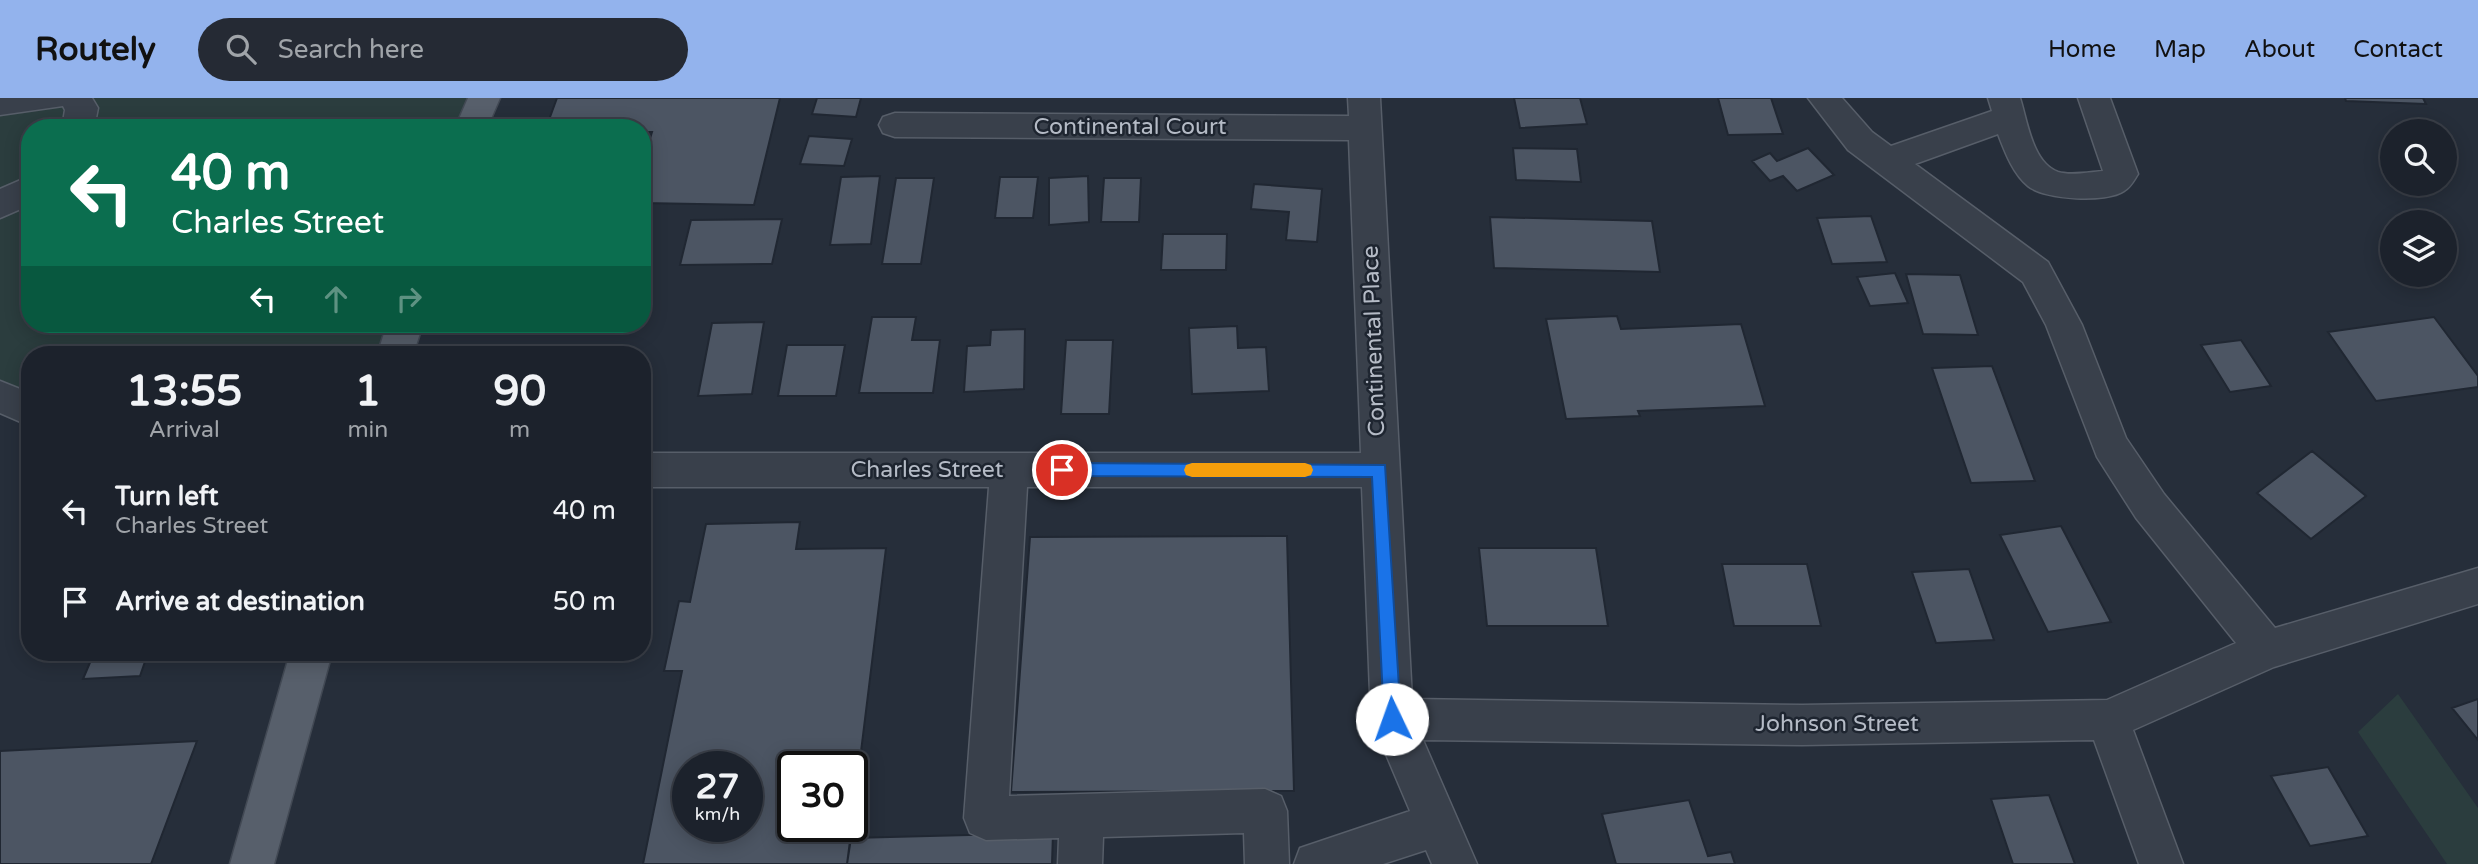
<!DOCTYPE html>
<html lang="en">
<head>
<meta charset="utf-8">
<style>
	body { margin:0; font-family:"Varela Round",sans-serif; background:#252a34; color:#f1f3f6; height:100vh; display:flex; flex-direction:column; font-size:26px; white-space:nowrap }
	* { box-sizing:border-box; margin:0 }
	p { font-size:23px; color:#a0a4a9 }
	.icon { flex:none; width:38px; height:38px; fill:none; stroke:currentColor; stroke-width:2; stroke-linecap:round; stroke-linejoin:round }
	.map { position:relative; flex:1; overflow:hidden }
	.details { position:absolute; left:21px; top:248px; width:630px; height:315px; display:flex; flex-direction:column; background:#1c222c; border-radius:28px; box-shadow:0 4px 18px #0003,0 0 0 2px #3a3f48 }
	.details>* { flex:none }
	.top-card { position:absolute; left:21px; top:21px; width:630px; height:214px; border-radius:28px; box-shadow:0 4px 18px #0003,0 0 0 2px #3a3f48; background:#0b6e4f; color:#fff; overflow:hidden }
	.buttons { position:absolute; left:2380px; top:21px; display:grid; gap:14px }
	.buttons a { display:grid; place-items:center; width:77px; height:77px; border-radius:50%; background:#1c222c; box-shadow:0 4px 18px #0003,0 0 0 2px #3a3f48; font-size:35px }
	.speed { position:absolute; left:672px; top:653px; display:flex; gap:14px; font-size:35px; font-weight:700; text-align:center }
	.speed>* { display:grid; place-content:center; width:91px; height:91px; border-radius:50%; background:#1c222c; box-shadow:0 4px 18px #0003,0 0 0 2px #3a3f48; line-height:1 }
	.speed small { font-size:18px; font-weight:400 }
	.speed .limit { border:4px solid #111; border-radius:10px; background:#fff; color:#111 }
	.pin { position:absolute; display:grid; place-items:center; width:60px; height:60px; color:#fff; margin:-30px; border:4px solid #fff; border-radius:50%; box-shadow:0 2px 7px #0007 }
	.me { position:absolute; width:77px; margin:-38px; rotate:357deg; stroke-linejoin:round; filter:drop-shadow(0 0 5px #0008) }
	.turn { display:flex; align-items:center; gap:24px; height:147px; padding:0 35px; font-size:32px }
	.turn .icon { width:91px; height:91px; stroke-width:2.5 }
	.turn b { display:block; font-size:49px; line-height:60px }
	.lanes { display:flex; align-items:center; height:66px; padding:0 35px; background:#0003; justify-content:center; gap:35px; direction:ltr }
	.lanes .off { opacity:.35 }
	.eta { display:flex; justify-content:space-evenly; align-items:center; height:119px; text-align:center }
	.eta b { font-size:42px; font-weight:700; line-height:49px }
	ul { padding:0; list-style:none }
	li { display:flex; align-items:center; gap:21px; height:91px; padding:0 35px }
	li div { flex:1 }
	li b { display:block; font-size:26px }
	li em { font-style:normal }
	header { display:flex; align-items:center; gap:42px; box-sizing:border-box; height:98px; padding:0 35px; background:#93b3ed; color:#111 }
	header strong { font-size:33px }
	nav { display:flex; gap:38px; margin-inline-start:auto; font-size:24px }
	.search { width:490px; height:63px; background:#252a34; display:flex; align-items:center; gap:18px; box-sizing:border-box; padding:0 24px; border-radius:38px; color:#a0a4a9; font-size:26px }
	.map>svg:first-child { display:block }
	.green { fill:#2b3d3e }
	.building { fill:#4c5563; stroke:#202732; stroke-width:2; fill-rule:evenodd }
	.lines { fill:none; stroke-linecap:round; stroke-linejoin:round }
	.minor-casing { stroke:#575e69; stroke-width:3 }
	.major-casing { stroke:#424954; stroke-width:3 }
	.minor { fill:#39404b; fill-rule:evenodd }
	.major { fill:#575f6b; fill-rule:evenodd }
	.route { fill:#1a73e8; stroke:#114b97; stroke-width:2 }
	.slow { fill:#f59e0b }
	.labels { text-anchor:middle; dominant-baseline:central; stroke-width:5; stroke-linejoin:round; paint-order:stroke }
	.street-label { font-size:23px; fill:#b5bbc6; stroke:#1e2530 }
</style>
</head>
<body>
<header>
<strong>Routely</strong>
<div class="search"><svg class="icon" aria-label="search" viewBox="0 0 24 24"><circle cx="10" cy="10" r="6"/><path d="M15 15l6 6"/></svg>Search here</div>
<nav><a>Home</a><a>Map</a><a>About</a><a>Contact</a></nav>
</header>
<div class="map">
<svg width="2478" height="766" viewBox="0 0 2478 766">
	<rect width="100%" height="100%" fill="#262e3a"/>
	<!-- green -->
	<path class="green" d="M43,0H484L471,30H30V226H407L398,257H30V304L0,290V4Z
		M2398,596L2478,710V766H2447L2358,634Z"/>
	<!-- building -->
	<path class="building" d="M557,0H780L754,107L642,105V66L652,34H642V30H546Z
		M817,0H861L856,19L812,16Z
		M1514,0H1580L1587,26L1520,30Z
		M1718,0H1771L1783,36L1728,37Z
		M2345,0H2423L2426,6L2346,3Z
		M809,38L852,41L844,68L800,66Z
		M1513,50L1577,51L1581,84L1516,82Z
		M1808,50L1834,77L1797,93L1783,78L1770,83L1752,63L1770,55L1777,63Z
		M880,78L871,146L830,147L841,79Z
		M1088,78L1089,124L1049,127V80Z
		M1000,79H1038L1033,120H995Z
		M896,80H934L921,166H882Z
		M1104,80H1141L1139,124H1101Z
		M1254,86L1322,91L1317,144L1286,142L1289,114L1251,111Z
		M1871,118L1887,164L1832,166L1817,120Z
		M1490,119L1652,123L1660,174L1494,170Z
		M782,121L772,166L680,167L691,122Z
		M1163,136H1227L1226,172H1161Z
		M1895,175L1908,205L1870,208L1857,179Z
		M1906,176L1960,177L1978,237L1923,236Z
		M1617,218L1621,231L1741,226L1765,308L1638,313L1640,318L1566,321L1546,221Z
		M872,219H916L912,242H940L933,295H859Z
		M2434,219L2478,278V289L2376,303L2328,234Z
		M764,224L752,296L698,298L712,225Z
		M1237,228L1238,250L1266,249L1269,293L1192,296L1189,230Z
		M1025,231L1024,291L964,294L967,248L990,247L991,232Z
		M1066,242H1113L1109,316H1061Z
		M2241,242L2271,288L2230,294L2201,247Z
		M787,247H845L836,298H778Z
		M1992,268L2035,383L1971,385L1932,270Z
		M2312,353L2366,398L2311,441L2257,395Z
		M800,424L796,451L886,450L852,727V668H793V728H852L847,766H643L682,573H664L679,503L690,504L706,426ZM688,668H747V728H688Z
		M2061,428L2111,524L2048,534L2000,437Z
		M1287,438L1294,693L1011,694L1030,439Z
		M1479,450H1596L1608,528H1487Z
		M1722,466H1807L1821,528H1734Z
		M1969,471L1994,542L1936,545L1912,474Z
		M94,555H148L140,578L83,581Z
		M2478,601V642L2452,610Z
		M197,643L151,766H0V653Z
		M2328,669L2368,738L2310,748L2271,678Z
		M2049,697L2075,766H2013L1991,701Z
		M1689,702L1708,758L1731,754L1735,766H1616L1602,716Z
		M1053,735L1052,766H847L851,740Z"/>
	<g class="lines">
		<!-- minor casing -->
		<g class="minor-casing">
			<path id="minor" d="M0,0H92L98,10L94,30H62L65,12L63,8L0,17Z
				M1348,0H1380L1412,601L1802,607L2107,602L2236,545L2136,420L2097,359L2046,227L2023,184L1848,52L1808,0H1842L1872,34L1891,48L1992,13L1988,0H2020C2027,21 2032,65 2058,74C2071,78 2090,74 2103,73L2078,0H2110L2138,76C2134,82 2131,89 2124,93C2107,105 2045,102 2028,88C2013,76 2005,54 1998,36L1915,66L2048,164L2082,227L2126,340L2164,396L2275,530L2478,470V506L2274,569L2133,632L2183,766H2139L2094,642L1802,647L1423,642L1477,766H1432L1426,752L1383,766H1294L1300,750L1410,713L1371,621L1362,389H1027L1009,698L1265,691L1281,698L1287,713L1289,766H1245L1244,735L1103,739L1102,766H1058L1059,740L986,742L970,735L964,720L989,389H642V355H1361L1349,42L895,39L883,35L879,27L883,19L895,15L1349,18Z
				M30,78V107L0,120V91Z
				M0,283L30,295V328L0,315Z"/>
		</g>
		<!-- major casing -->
		<g class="major-casing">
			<path id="major" d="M468,0H500L487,30H455Z
				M387,226H423L413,257H377Z
				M290,555H332L274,766H230Z"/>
		</g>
		<!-- minor -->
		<use href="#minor" class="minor"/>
		<!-- major -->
		<use href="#major" class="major"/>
	</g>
	<!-- route -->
	<path class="route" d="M1062,365L1385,367L1401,621L1398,627L1392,630L1386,627L1384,621L1372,379L1062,378L1057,376L1054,372L1057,367Z"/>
	<!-- slow -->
	<path class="slow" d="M1192,365H1305L1311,367L1313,372L1311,377L1305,379H1192L1186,377L1184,372L1186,367Z"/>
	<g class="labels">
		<!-- street labels -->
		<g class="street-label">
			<text x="1130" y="29">Continental Court</text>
			<text transform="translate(1374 243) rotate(-92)">Continental Place</text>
			<text x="927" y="372">Charles Street</text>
			<text x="1837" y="626">Johnson Street</text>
		</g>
	</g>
</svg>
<div class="buttons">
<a><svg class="icon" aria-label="search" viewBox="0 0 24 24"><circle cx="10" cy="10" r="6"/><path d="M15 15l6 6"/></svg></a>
<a><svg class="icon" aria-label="layers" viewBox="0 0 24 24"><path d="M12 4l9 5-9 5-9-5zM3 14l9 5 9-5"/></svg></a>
</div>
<div class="speed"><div>27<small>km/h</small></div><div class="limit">30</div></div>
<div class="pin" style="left:1062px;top:372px;background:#d93025"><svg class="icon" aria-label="arrive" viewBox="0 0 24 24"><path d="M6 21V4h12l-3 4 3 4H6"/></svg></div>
<svg class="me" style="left:1392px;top:621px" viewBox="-20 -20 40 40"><circle r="19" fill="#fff"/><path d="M0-13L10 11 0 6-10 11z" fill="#1a73e8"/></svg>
<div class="top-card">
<div class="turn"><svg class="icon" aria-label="left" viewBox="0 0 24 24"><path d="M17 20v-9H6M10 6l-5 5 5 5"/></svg><div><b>40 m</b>Charles Street</div></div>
<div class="lanes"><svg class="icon" aria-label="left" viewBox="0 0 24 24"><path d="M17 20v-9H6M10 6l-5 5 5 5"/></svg><svg class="icon off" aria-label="ahead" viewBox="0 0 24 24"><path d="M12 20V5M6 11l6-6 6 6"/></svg><svg class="icon off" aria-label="right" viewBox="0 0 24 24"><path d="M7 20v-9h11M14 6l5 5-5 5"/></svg></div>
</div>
<section class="details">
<div class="eta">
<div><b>13:55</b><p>Arrival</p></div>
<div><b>1</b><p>min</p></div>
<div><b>90</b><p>m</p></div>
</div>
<ul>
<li><svg class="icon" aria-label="left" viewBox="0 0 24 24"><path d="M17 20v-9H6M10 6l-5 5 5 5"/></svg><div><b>Turn left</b><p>Charles Street</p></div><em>40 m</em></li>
<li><svg class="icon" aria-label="arrive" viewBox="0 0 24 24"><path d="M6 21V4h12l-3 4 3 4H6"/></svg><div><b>Arrive at destination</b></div><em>50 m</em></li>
</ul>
</section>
</div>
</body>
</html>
